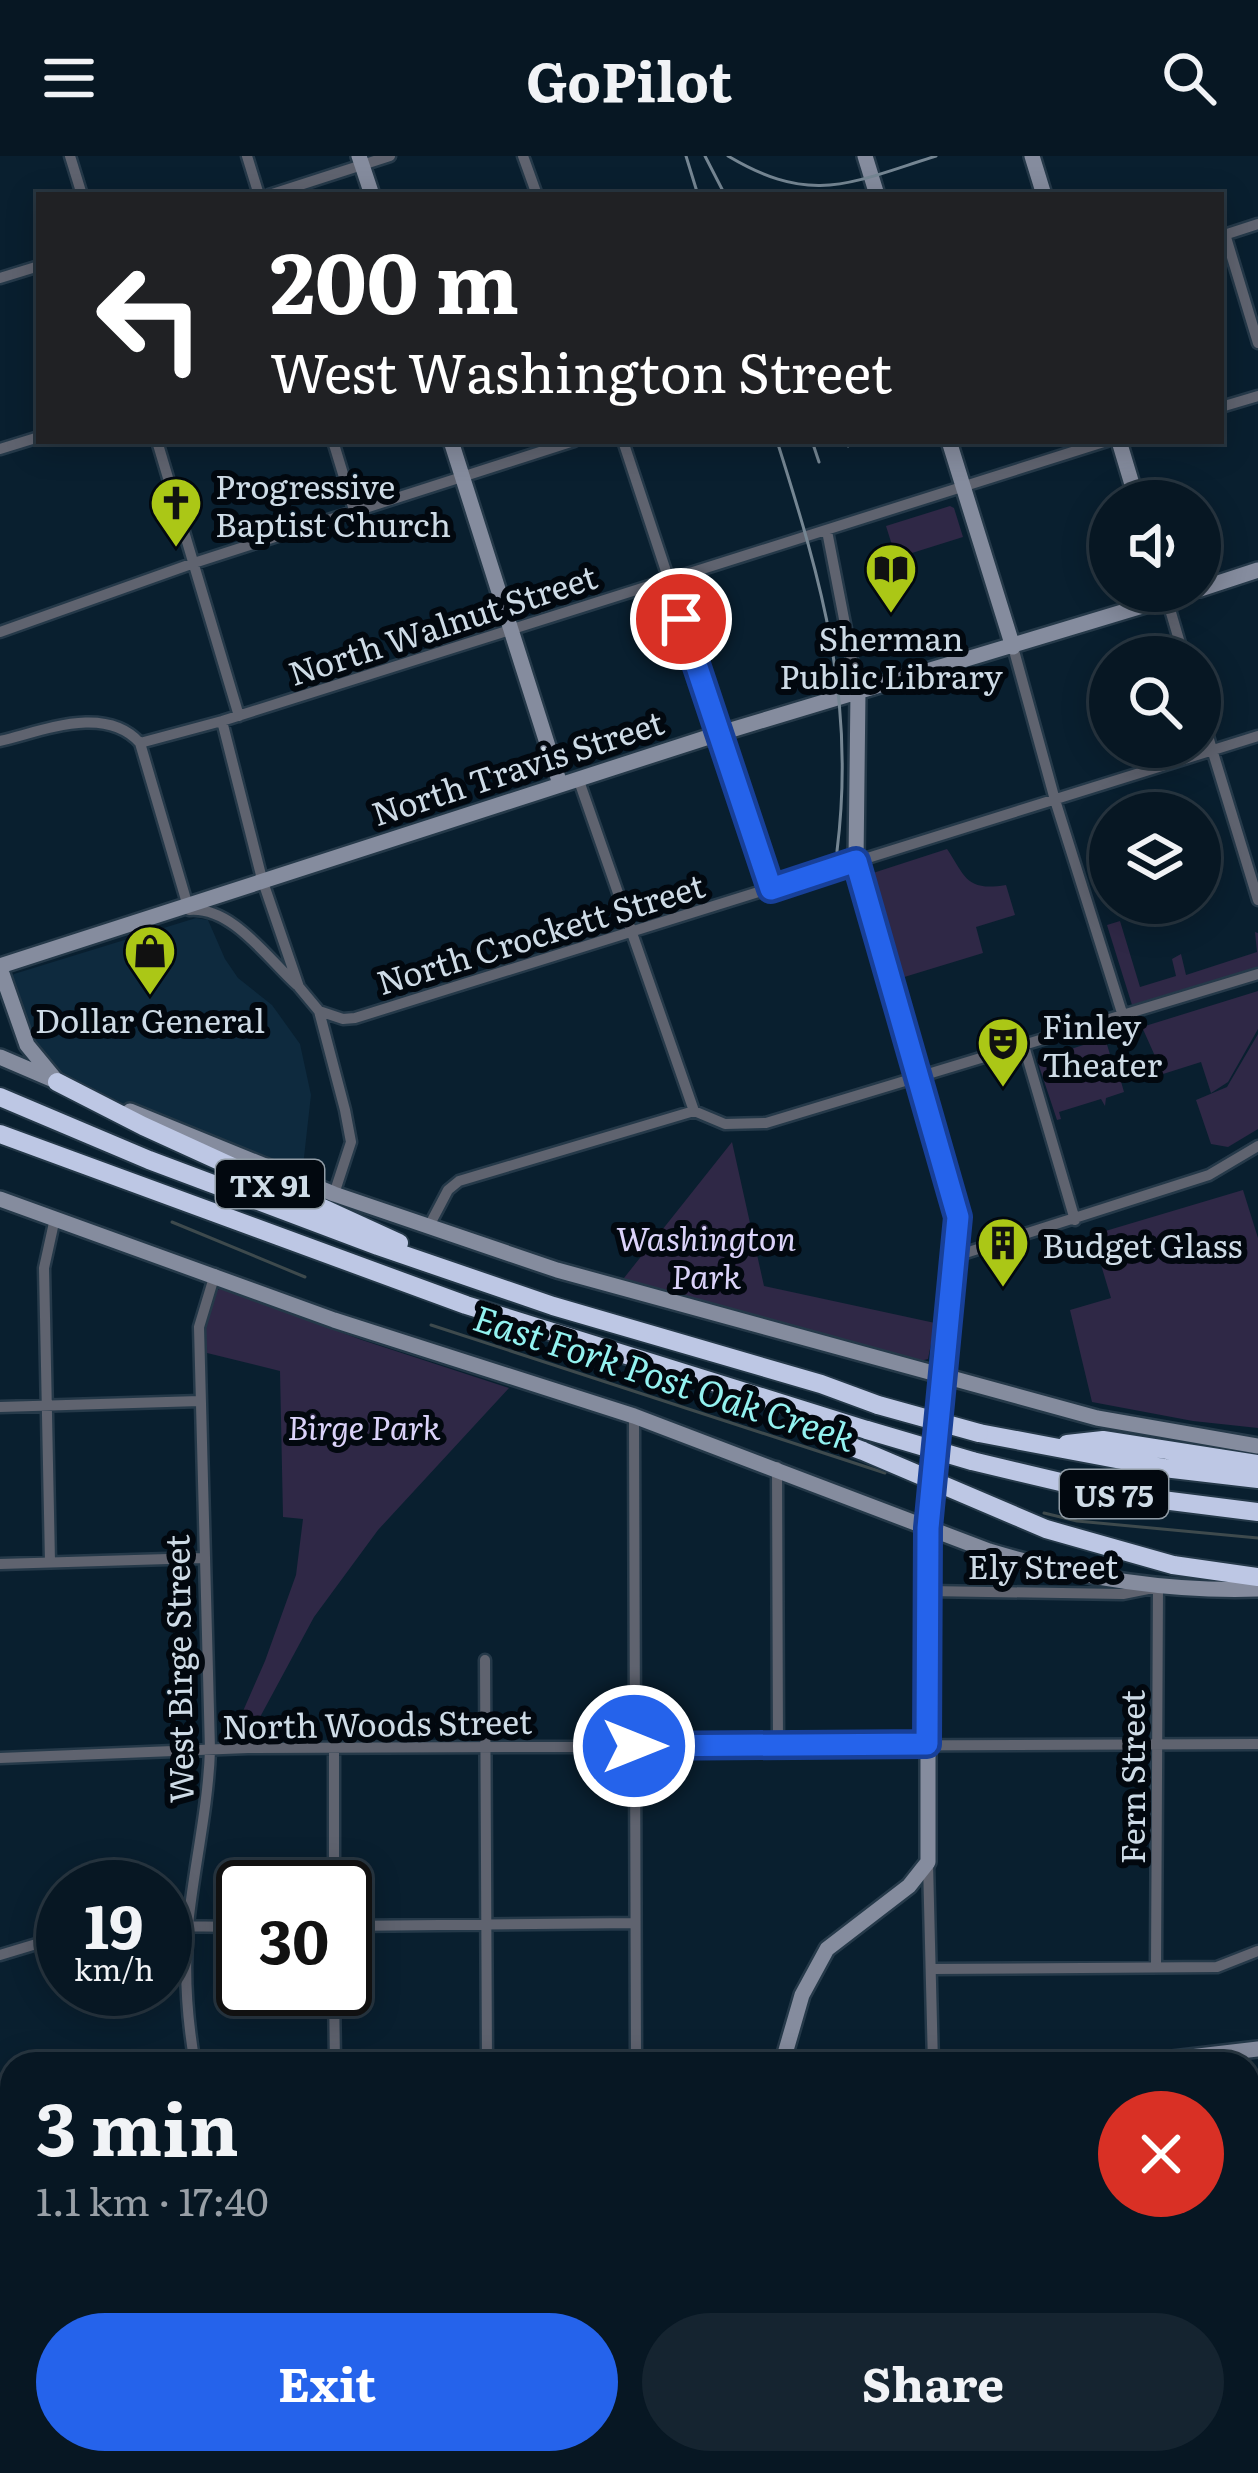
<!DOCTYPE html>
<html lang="en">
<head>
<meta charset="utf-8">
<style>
	body { margin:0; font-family:Literata,serif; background:#152430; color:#f1f3f6; height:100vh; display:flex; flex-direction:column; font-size:45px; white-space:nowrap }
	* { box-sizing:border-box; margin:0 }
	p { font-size:39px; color:#989fa6 }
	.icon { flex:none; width:66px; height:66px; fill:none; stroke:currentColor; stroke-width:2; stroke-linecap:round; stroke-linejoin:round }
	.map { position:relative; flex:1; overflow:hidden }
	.panel { position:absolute; left:0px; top:1896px; width:1260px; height:423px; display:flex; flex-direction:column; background:#071723; border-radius:36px 36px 0 0; box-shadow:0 6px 30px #0003,0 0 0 3px #283641 }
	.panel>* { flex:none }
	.top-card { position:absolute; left:36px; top:36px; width:1188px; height:252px; border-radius:0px; box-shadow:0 6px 30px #0003,0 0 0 3px #283641; background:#202124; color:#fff; overflow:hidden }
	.tools { position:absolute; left:1089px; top:324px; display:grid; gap:24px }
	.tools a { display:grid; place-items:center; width:132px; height:132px; border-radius:50%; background:#071723; box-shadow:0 6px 30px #0003,0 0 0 3px #283641; font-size:60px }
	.speed { position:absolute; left:36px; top:1704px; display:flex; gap:24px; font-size:60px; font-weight:700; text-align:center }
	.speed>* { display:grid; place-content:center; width:156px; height:156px; border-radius:50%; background:#071723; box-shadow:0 6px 30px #0003,0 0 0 3px #283641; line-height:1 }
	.speed small { font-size:30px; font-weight:400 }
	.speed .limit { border:6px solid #111; border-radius:18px; background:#fff; color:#111 }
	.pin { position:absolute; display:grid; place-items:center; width:102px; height:102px; color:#fff; margin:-51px; border:6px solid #fff; border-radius:50%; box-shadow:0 3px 12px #0007 }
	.me { position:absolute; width:132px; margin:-66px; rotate:90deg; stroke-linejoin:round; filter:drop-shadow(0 0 9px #0008) }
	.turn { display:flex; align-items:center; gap:42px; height:252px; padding:0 36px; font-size:54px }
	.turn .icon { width:156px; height:156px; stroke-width:2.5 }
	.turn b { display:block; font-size:84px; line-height:102px }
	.round { display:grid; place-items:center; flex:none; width:126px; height:126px; border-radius:63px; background:#152430 }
	.headline { display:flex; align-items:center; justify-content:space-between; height:204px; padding:0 36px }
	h1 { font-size:72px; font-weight:700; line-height:90px }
	.primary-button { display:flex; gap:24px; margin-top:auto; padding:24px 36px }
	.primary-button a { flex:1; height:138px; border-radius:72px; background:#2563eb; color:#fff; font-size:48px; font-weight:700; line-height:138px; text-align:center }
	.primary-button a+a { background:#152430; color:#f1f3f6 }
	header { display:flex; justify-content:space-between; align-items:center; height:156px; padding:0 36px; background:#071723; font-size:54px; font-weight:700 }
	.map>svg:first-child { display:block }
	.built { fill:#0e2a3e }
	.green { fill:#2f2846 }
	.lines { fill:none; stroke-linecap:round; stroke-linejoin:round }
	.stream { stroke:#3e4a4d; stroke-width:3 }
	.street-casing { stroke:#253949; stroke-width:15 }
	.secondary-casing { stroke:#253949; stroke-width:20 }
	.highway-casing { stroke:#253949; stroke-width:22 }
	.street { stroke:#5f636f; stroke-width:10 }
	.secondary { stroke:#858c9e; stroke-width:15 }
	.highway { stroke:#bdc7e4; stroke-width:18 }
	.rail { stroke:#758693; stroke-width:3 }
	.highway-bridge-casing { stroke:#253949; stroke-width:22; stroke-linecap:butt }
	.highway-bridge { stroke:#bdc7e4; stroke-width:18 }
	.route-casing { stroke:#184099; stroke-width:30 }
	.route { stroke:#2563eb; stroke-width:21 }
	.labels { text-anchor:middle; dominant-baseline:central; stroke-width:12; stroke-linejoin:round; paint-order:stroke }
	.shield { fill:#02080f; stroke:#919ca6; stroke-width:3 }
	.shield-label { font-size:30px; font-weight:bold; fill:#cedbe6 }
	.poi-label { font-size:33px; fill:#cedbe6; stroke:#02080f; text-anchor:start }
	.street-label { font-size:33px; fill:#cedbe6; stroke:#02080f }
	.park-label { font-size:33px; font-style:italic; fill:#dbd3fa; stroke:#02080f }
	.water-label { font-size:36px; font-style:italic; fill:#93f2f0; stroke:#02080f }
</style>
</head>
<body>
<header><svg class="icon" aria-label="menu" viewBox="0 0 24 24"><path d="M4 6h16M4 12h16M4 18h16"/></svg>GoPilot<svg class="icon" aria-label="search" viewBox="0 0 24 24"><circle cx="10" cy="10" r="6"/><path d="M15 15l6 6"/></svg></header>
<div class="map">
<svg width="1258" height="2317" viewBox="0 0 1258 2317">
	<rect width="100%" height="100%" fill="#091f2f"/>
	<!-- built -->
	<path class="built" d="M196,762L208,764L225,803L238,822L272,849L300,888L311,939L302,1019L68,927L33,889L11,821L14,818Z"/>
	<!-- green -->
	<path class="green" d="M950,350L954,352L963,381L896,402L886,370Z
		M947,693C965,719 965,736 1006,729L1015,759L976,771L983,797L901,822L873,717Z
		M1120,765L1140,831L1176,820L1172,803L1181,798L1186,819L1257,796L1255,776L1258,777V811L1132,849L1107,769Z
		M1258,835V873L1228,926L1211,937L1201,906L1163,918L1142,871Z
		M1258,878V973L1228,991L1211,988L1196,944L1227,931Z
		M1105,882L1112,905L1099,910L1101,920L1118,915L1124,936L1106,942L1105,950L1101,943L1059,956L1061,963L1057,964L1037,904Z
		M732,986L764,1130L935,1167L928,1203L916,1206L620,1127Z
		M1243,1034L1258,1082V1272L1193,1265L1092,1246L1070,1154L1111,1142L1092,1079Z
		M222,1132L362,1184L509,1232L378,1374L314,1461L246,1587H229L265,1505L296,1419L303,1363L283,1361L280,1215L203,1196L202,1174L212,1136Z"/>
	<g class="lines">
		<!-- stream -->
		<path class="stream" d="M172,1066L305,1121
			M431,1169L885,1317
			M1044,1357L1077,1365L1258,1382
			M1248,2033L1258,2024
			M985,2317L992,2307"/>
		<!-- street casing -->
		<g class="street-casing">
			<path id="street" d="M70,0L82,39
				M247,0L259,39
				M523,0L537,39
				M269,39L390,0
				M1225,78L1258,187
				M1221,80L1258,68
				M0,122L39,110
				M1221,251L1258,240
				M157,285L239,560
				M333,285L354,354
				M623,285L771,733
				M0,293L39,281
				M827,375L858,535
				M1167,443L1184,501
				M0,476L194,407L574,285
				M1013,491L1055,644L1123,860
				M1200,554L1258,744
				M222,565L262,723L299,831L319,855L345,954L351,986L334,1038
				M0,585C43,575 105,548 140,587L222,565L1107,285
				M140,587L187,747
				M578,622L694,955
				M189,754C232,750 267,802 297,829
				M319,855L343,863L355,862L1258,580
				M1024,890L1075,1064
				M428,1072L448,1034L459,1025L694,955L725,968L766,967L1258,818
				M956,1100L1209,1019L1258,990
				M0,1251L200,1245
				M634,1260L636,1908
				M777,1311L778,1589
				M50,1406L44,1112L55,1062
				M0,1408L202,1402
				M928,1435L1123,1438L1158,1431L1156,1811
				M485,1504L487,1908
				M0,1602L248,1592L1258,1588
				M928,1707L933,1908
				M334,1731V1592
				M165,1770L243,1771
				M345,1770L635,1767
				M0,1799L63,1780
				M932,1813L1217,1811L1258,1795
				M334,1833L335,1908
				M69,1902L83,1908
				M123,1908L193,1901
				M195,1908C187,1863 184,1814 188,1769C194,1710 208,1653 210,1594L199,1171L215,1118
				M1248,2206L1258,2238
				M0,2223L12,2219
				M103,2307L106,2317
				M283,2307L285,2317
				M1115,2307L1116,2317
				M477,2317L479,2307
				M629,2317L630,2307"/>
		</g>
		<!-- secondary casing -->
		<g class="secondary-casing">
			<path id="secondary" d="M359,0L372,39
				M865,0L877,39
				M1032,0L1044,39
				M451,285L560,628
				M949,285L1013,491
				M1119,285L1137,345
				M1200,433L1258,414
				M0,810L721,577L1192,435
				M0,812L27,889L55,923
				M0,901L63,928
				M130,955L334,1038L557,1114L1097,1262L1258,1290
				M0,1043L334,1164L634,1260L989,1395C1076,1421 1166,1436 1258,1433
				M782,1908L802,1839L827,1793L909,1730L928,1706V1372L958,1061L856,705L858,535
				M1130,1908L1258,1893
				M0,2042L12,2038
				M720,2317L721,2307"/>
		</g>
		<!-- highway casing -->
		<g class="highway-casing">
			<path id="highway" d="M57,926L143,970L399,1087
				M0,941L149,1004L378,1090L553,1150L821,1228L878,1249
				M0,978L466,1149L867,1274
				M802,1259L842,1287L863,1295
				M979,1277L1164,1312L1258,1323
				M1067,1288L1103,1284L1258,1308
				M972,1305L1107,1337L1258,1356
				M1173,1409L1258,1421"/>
		</g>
		<!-- street -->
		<use href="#street" class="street"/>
		<!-- secondary -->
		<use href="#secondary" class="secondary"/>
		<!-- highway -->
		<use href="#highway" class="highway"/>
		<!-- rail -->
		<path class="rail" d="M686,0L698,39
			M705,0L725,39
			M728,0C812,50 850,27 936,0
			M777,285C822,427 856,544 837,695
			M812,285L819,306
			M846,285L848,290"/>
		<!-- highway-bridge casing -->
		<g class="highway-bridge-casing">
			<path id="highway-bridge" d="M878,1249L979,1277
				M867,1274L972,1305
				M863,1295L1046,1373L1173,1409"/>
		</g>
		<!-- highway-bridge -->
		<use href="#highway-bridge" class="highway-bridge"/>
	</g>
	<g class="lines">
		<!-- route casing -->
		<g class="route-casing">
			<path id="route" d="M634,1590L927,1588L928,1372L958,1061L856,705L771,733L681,463"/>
		</g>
		<!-- route -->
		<use href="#route" class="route"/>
	</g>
	<!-- icons -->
	<defs>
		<g id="church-pin" transform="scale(2.7)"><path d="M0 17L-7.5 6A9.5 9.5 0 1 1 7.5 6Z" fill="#abc716" stroke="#02080f"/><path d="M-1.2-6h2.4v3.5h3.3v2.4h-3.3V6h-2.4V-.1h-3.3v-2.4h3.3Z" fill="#111"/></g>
		<g id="library-pin" transform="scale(2.7)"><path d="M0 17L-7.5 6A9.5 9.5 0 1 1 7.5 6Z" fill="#abc716" stroke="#02080f"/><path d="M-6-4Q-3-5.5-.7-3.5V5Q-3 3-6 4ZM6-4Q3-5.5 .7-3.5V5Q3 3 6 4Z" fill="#111"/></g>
		<g id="shop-pin" transform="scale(2.7)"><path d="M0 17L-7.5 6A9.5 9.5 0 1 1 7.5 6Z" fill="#abc716" stroke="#02080f"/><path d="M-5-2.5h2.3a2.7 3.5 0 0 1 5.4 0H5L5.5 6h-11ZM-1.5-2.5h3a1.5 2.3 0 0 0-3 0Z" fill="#111"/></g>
		<g id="theatre-pin" transform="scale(2.7)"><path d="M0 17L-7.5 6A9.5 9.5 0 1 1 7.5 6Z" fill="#abc716" stroke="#02080f"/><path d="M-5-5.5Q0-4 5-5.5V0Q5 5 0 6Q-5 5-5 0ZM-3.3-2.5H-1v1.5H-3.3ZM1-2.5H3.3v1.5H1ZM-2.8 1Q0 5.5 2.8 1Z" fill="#111"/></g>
		<g id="building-pin" transform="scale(2.7)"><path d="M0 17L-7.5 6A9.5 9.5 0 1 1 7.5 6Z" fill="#abc716" stroke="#02080f"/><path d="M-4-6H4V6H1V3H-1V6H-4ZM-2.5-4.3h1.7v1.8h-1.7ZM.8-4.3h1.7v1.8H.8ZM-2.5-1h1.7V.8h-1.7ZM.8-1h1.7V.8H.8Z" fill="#111"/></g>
	</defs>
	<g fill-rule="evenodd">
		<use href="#church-pin" x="176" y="347"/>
		<use href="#library-pin" x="891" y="413"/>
		<use href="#shop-pin" x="150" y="795"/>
		<use href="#theatre-pin" x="1003" y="887"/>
		<use href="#building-pin" x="1003" y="1087"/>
	</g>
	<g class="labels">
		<!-- shield labels -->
		<g class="shield">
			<rect x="216" y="1004" width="108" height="48" rx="9"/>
			<rect x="1060" y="1314" width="108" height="48" rx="9"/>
		</g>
		<g class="shield-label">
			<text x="270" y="1028">TX 91</text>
			<text x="1114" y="1338">US 75</text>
		</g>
		<!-- poi labels -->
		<g class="poi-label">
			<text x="215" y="328">Progressive<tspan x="215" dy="38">Baptist Church</tspan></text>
			<text x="891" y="480" text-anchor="middle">Sherman<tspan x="891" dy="38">Public Library</tspan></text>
			<text x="150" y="862" text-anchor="middle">Dollar General</text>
			<text x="1042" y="868">Finley<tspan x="1042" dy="38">Theater</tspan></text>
			<text x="1042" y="1087">Budget Glass</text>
		</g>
		<!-- street labels -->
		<g class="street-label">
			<text transform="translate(442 467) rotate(-18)">North Walnut Street</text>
			<text transform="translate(517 610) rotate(-18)">North Travis Street</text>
			<text transform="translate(540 776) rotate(-17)">North Crockett Street</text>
			<text x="1043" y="1408">Ely Street</text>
			<text transform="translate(177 1513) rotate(-91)">West Birge Street</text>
			<text transform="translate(377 1566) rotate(-1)">North Woods Street</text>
			<text transform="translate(1130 1621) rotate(-90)">Fern Street</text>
		</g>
		<!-- park labels -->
		<g class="park-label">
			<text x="706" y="1080">Washington<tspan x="706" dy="38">Park</tspan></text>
			<text x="364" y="1269">Birge Park</text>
		</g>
		<!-- water labels -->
		<g class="water-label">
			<text transform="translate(665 1220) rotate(18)">East Fork Post Oak Creek</text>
		</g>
	</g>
</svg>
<div class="tools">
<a><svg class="icon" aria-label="sound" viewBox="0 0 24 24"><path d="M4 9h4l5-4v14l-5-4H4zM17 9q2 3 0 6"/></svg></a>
<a><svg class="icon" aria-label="search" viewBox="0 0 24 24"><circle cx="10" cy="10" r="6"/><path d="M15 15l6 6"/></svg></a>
<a><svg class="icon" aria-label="layers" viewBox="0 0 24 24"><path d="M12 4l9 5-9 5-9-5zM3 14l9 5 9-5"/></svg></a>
</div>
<div class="speed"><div>19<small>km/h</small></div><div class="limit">30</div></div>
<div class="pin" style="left:681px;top:463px;background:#d93025"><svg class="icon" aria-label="arrive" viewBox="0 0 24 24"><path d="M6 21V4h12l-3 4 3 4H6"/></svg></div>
<svg class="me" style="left:634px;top:1590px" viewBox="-20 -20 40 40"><circle r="17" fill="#2563eb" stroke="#fff" stroke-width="3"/><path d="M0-11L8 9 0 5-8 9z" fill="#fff"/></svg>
<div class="top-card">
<div class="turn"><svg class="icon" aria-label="left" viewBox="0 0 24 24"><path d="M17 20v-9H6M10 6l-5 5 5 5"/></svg><div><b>200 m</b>West Washington Street</div></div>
</div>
<section class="panel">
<div class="headline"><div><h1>3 min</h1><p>1.1 km · 17:40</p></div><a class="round" style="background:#d93025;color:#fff"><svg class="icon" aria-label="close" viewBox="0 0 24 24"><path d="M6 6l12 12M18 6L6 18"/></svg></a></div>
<div class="primary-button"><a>Exit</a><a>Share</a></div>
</section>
</div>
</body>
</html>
